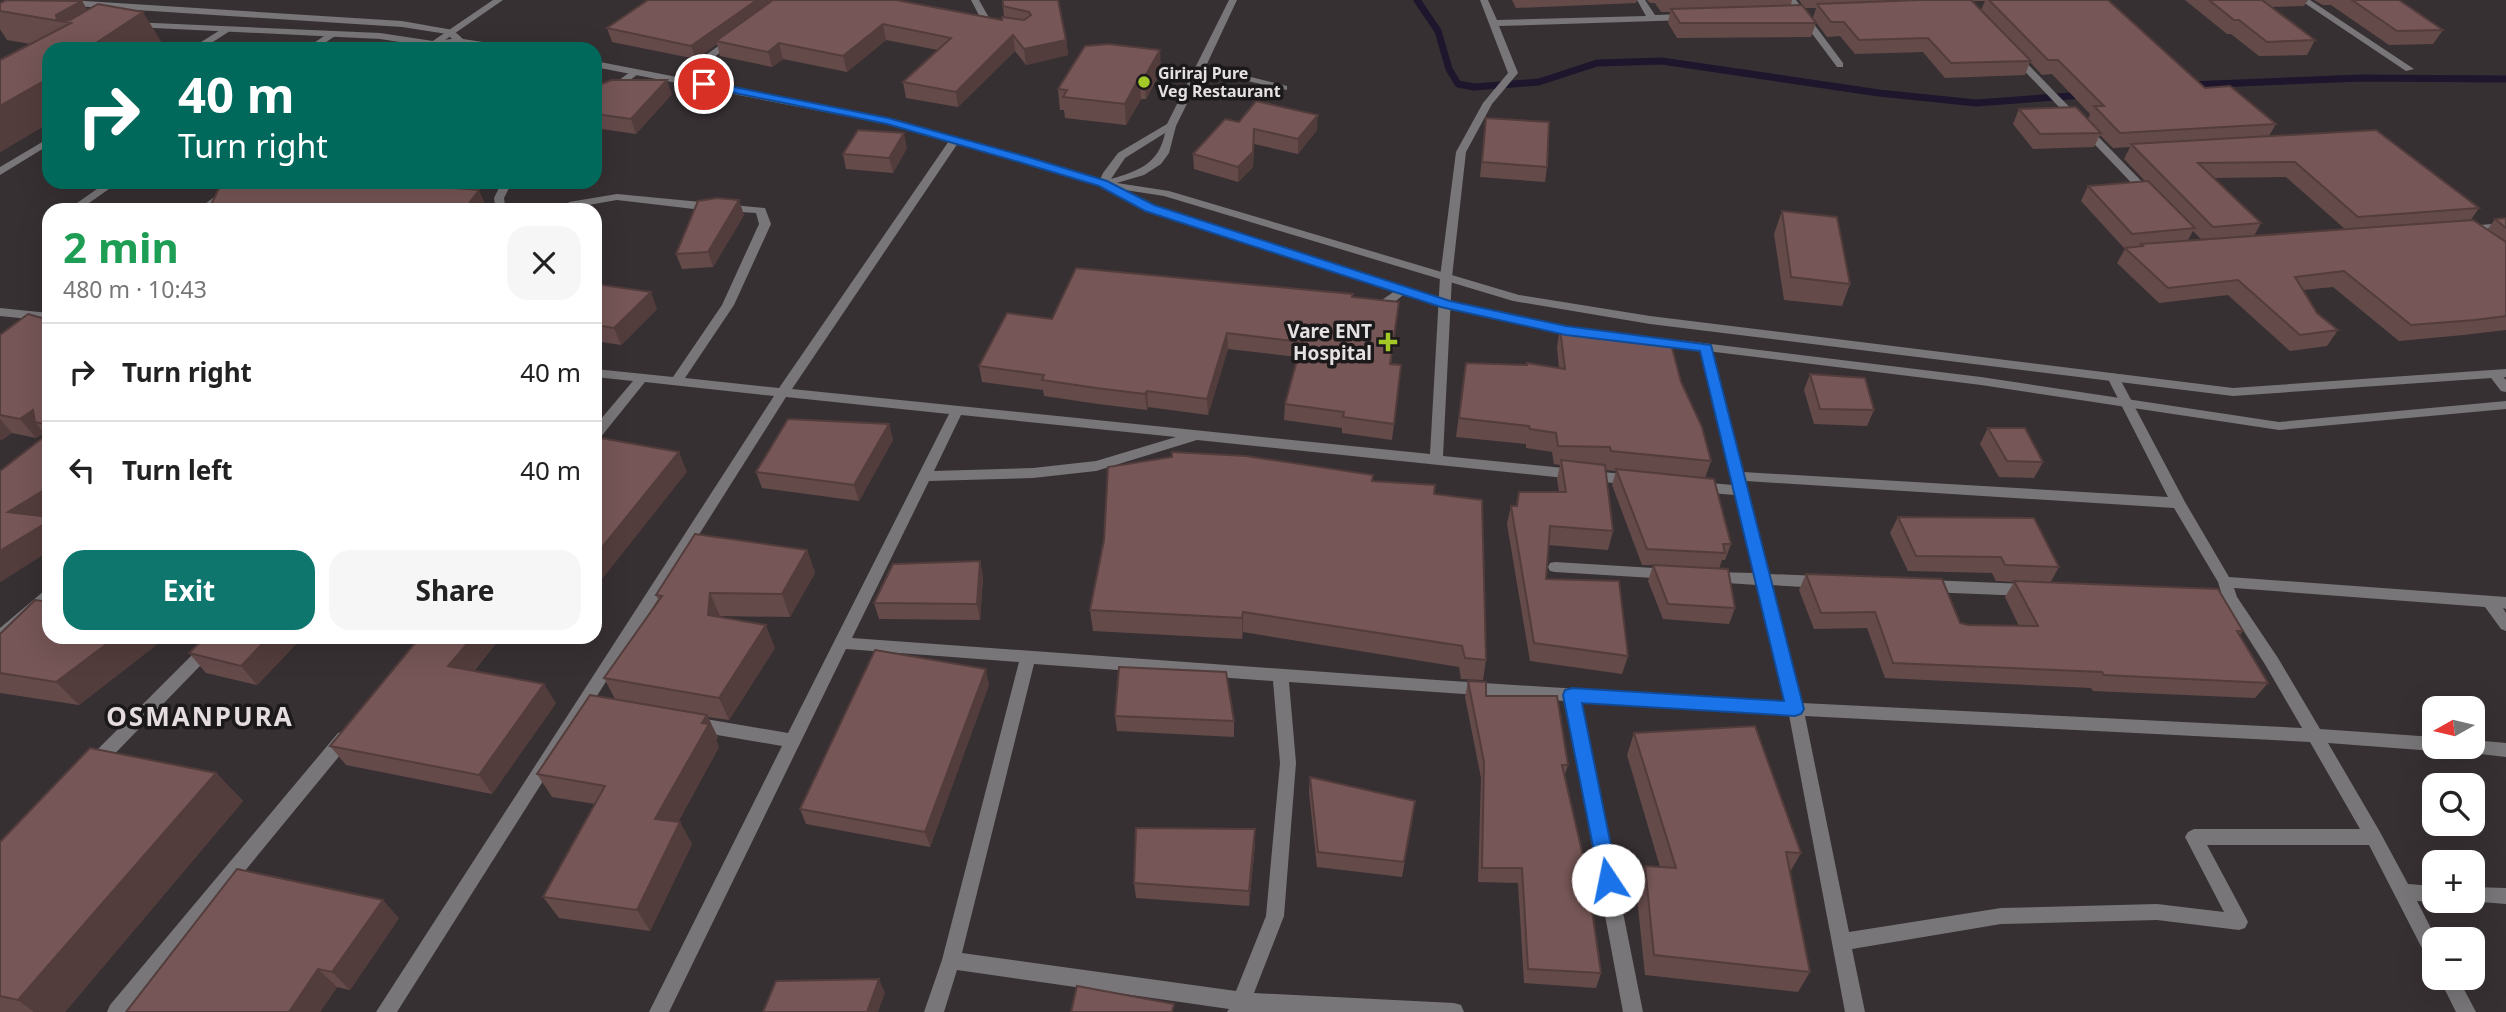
<!DOCTYPE html>
<html lang="en">
<head>
<meta charset="utf-8">
<style>
	body { margin:0; font-family:"Noto Sans",sans-serif; background:#f6f6f6; color:#222; height:100vh; display:flex; flex-direction:column; font-size:26px; white-space:nowrap }
	* { box-sizing:border-box; margin:0 }
	p { font-size:23px; color:#767676 }
	.icon { flex:none; width:38px; height:38px; fill:none; stroke:currentColor; stroke-width:2; stroke-linecap:round; stroke-linejoin:round }
	.map { position:relative; flex:1; overflow:hidden }
	.panel { position:absolute; left:42px; top:203px; width:560px; height:441px; display:flex; flex-direction:column; background:#fff; border-radius:21px; box-shadow:0 7px 28px #0002 }
	.panel>* { flex:none }
	.top-card { position:absolute; left:42px; top:42px; width:560px; height:147px; border-radius:21px; box-shadow:0 7px 28px #0002; background:#00695c; color:#fff; overflow:hidden }
	.needle { width:46px; rotate:262deg }
	.controls { position:absolute; left:2422px; top:696px; display:grid; gap:14px }
	.controls a { display:grid; place-items:center; width:63px; height:63px; border-radius:14px; background:#fff; box-shadow:0 7px 28px #0002; font-size:35px }
	.pin { position:absolute; display:grid; place-items:center; width:60px; height:60px; color:#fff; margin:-30px; border:4px solid #fff; border-radius:50%; box-shadow:0 2px 7px #0007 }
	.me { position:absolute; width:77px; margin:-38px; rotate:349deg; stroke-linejoin:round; filter:drop-shadow(0 0 5px #0008) }
	.turn { display:flex; align-items:center; gap:24px; height:147px; padding:0 21px; font-size:32px }
	.turn .icon { width:91px; height:91px; stroke-width:2.5 }
	.turn b { display:block; font-size:49px; line-height:60px }
	.round { display:grid; place-items:center; flex:none; width:74px; height:74px; border-radius:21px; background:#f6f6f6 }
	.overview { display:flex; align-items:center; justify-content:space-between; height:119px; padding:0 21px }
	h1 { font-size:42px; font-weight:700; line-height:52px; color:#1e9e55 }
	.primary-button { display:flex; gap:14px; margin-top:auto; padding:14px 21px }
	.primary-button a { flex:1; height:80px; border-radius:21px; background:#0f766e; color:#fff; font-size:28px; font-weight:700; line-height:80px; text-align:center }
	.primary-button a+a { background:#f6f6f6; color:#222 }
	ul { padding:0; list-style:none }
	li { display:flex; align-items:center; gap:21px; height:98px; padding:0 21px; border-top:2px solid #e0e0e0 }
	li div { flex:1 }
	li b { display:block; font-size:26px }
	li em { font-style:normal }
	.map>svg:first-child { display:block }
	.lines { fill:none; stroke-linecap:round; stroke-linejoin:round }
	.stream { stroke:#1e162c; stroke-width:7 }
	.minor { fill:#787678; fill-rule:evenodd }
	.tertiary { fill:#787678; fill-rule:evenodd }
	.wall { fill:#654a4a; fill-rule:evenodd }
	.shaded-wall { fill:#533c3c }
	.building { fill:#765656; stroke:#533c3c; stroke-width:2 }
	.route { fill:#1a73e8; stroke:#114b97; stroke-width:2 }
	.poi-dot { fill:#a2c928; stroke:#1c191a; stroke-width:2.5 }
	.labels { text-anchor:middle; dominant-baseline:central; stroke-width:7; stroke-linejoin:round; paint-order:stroke }
	.far-poi-label { font-size:16px; font-weight:bold; fill:#e5e1e2; stroke:#1c191a; text-anchor:start }
	.poi-label { font-size:19px; font-weight:bold; fill:#e5e1e2; stroke:#1c191a; text-anchor:end }
	.district-label { font-size:26px; font-weight:bold; letter-spacing:2px; fill:#e5dce0; stroke:#1c191a }
</style>
</head>
<body>
<div class="map">
<svg width="2506" height="1012" viewBox="0 0 2506 1012">
	<rect width="100%" height="100%" fill="#373033"/>
	<g class="lines">
		<!-- stream -->
		<path class="stream" d="M1417,0L1438,31L1449,69L1458,84L1474,87L1539,82L1597,63L1662,61L1879,93L1976,103L2084,95
			M2189,85L2361,78L2506,79"/>
		<!-- minor -->
		<path class="minor" d="M493,0H503L432,49H421Z
			M971,0H979L992,23L990,25H984Z
			M1229,0H1237L1206,66L1287,86V90L1203,71L1176,126L1169,153L1161,164L1144,175L1103,187L1099,186L1098,184L1103,173L1118,153L1167,124ZM1165,133C1159,164 1138,171 1111,179L1125,158Z
			M1480,0H1488L1497,20L1646,16L1637,0H1645L1655,15L1688,14L1693,17L1688,20L1499,26L1518,73L1492,104L1466,152L1452,277L1443,456L1633,475L1640,480L1638,483L1633,485L1197,440L1096,471L1033,478L929,481L852,638L1437,680L1785,702L1757,585L1711,582L1706,581L1704,577L1706,573L1711,572L1754,573L1735,495L1698,492L1691,487L1698,482L1733,485L1700,348L1702,345H1710L1712,348L1743,472L2168,497L2107,377L2113,373L2119,377L2185,502L2229,577L2506,597V609L2503,608L2506,613V631L2501,629L2485,607L2234,588L2237,597L2278,658L2320,729L2434,737V747H2441L2434,751L2328,743L2380,832L2408,884L2434,886V901H2436L2434,902L2417,901L2437,940H2434V961L2427,958L2369,845H2207L2245,916L2248,922L2245,928L2239,930L2157,920L2001,924L1852,949L1865,1012H1845L1789,715L1581,703L1643,1012H1623L1565,701L1289,682L1296,763L1284,916L1254,993L1454,1003L1461,1005L1464,1012H1227L1229,1009L957,970L944,1012H924L942,960L1019,662L846,649L669,1012H649L782,746L694,731L688,729L686,724L688,719L694,717L788,733L949,414L786,397L397,1012H376L774,396L645,382L600,438L595,439V426L633,381L595,377V369L673,377L722,305L759,224L756,213L694,209L617,200L577,207L574,210H564L569,202L617,194L765,208L771,224L734,305L685,378L779,388L951,138H959L960,140L792,389L1430,454L1440,277L1456,152L1483,103L1508,73ZM961,415L1176,437L1096,461L1033,468L934,471ZM1746,481L2174,508L2218,582L2221,592L2199,593L2197,597L2199,601L2226,603L2266,666L2302,728L1802,703L1772,585L1820,588L1825,586L1827,582L1825,578L1820,576L1769,574ZM1034,664L1273,681L1280,763L1266,916L1236,991L962,953ZM1805,716L2310,742L2360,829H2194L2188,832L2185,837L2224,912L2157,904L2001,908L1849,932Z
			M1787,0H1796L1843,63V67H1837Z
			M2300,0H2310L2414,69L2406,71Z
			M225,27L233,29L202,49H190Z
			M330,32L338,34L316,49H305Z
			M731,37L739,39L681,81H675V77Z
			M2013,55H2019L2152,192V196H2144L2013,59Z
			M634,69L642,71L609,96L595,101V95L603,92Z
			M49,138V145L0,175V167Z
			M107,182H119L79,210H67Z
			M234,182H246L209,210H197Z
			M502,182H512L504,198L505,205L500,208L495,205L494,198Z
			M2506,223V229L2466,232L2460,229L2466,226Z
			M1402,286L1408,290L1406,293C1394,302 1381,316 1366,305L1372,301L1379,302Z
			M0,308L49,313V321L0,316Z
			M2494,370L2498,371L2506,380V392L2501,391L2488,374Z
			M1555,562L1670,569L1675,570L1677,574L1675,578L1670,579L1555,572L1550,571L1548,567L1550,563Z
			M1928,580L2026,584L2031,586L2033,590L2031,594L2026,596L1928,592L1923,590L1921,586L1923,582Z
			M49,589V604L5,641L0,643V628L44,591Z
			M210,637H228L100,769L94,771L88,769L86,764L88,759Z
			M344,731L350,733L352,738L350,743L129,1012H107L110,1005L338,733Z
			M2473,740L2506,743V757L2463,752L2461,747H2473Z
			M2473,887L2506,888V904L2468,901H2473Z
			M2439,978H2458L2476,1012H2456Z"/>
		<!-- tertiary -->
		<path class="tertiary" d="M24,0H69L402,21L453,30L463,39L509,46L514,49H492L460,44L433,47L380,39L134,27L131,26V22L380,33L433,41L452,39L447,34L402,27L28,3Z
			M595,61L888,118L1104,181L1169,191L1519,295L1650,316L2233,388L2506,369V377L2233,396L1650,324L1513,301L1164,196L1125,190L1153,206L1449,301L1582,329L1584,332L1578,336L1442,307L1145,210L1110,191L1109,188L886,124L595,67Z
			M1654,337L1981,377L2279,422L2506,401V409L2279,430L1981,385L1650,344L1648,341L1650,338Z"/>
	</g>
	<!-- wall -->
	<path class="wall" d="M1058,0L1066,40L1068,55L1026,65L1015,51L958,107L906,98L903,82L938,50L886,40L847,72L783,59L772,67L720,56L717,44L696,59L612,42L607,28L1002,20L1004,17L1003,6Z
		M1512,0H1637L1636,3L1516,8Z
		M1647,0H1792L1791,5L1816,23L1811,37L1677,38L1668,23L1670,12H1661L1655,3H1650Z
		M1799,0H2108L2205,88L2276,124L2269,136L2479,208L2470,221L2487,230L2495,219L2506,218V330L2463,335L2399,341L2333,287L2303,290L2317,313L2338,330L2327,346L2290,351L2228,295L2159,303L2117,263L2125,249L2081,201L2088,186L2145,181L2124,159L2130,147L2113,148L2100,135L2094,147L2033,149L2013,124L2019,109L2088,119L2090,114L2052,74L2042,75L2030,62L2025,75L1945,78L1923,52L1855,54L1840,36L1827,37L1813,18L1816,8H1805ZM1973,1H1985L1981,10ZM2286,177L2345,229L2254,236L2261,223L2213,178ZM2193,231L2201,239L2188,240Z
		M2185,0H2308L2304,6L2271,7L2315,40L2307,55L2259,56L2231,34H2227Z
		M2314,0H2399L2443,30L2433,44L2389,45L2331,5H2323Z
		M0,3L87,10L162,43L154,49H49V123L0,152V60L31,44L7,40L0,29Z
		M1161,71L1146,99H1141L1126,125L1065,118L1064,110H1060L1058,89Z
		M595,87L672,94L636,134L595,128Z
		M1486,118L1547,167L1545,182L1480,177Z
		M1239,122L1317,130L1298,154L1254,144L1253,167L1238,182L1194,169L1193,154Z
		M907,148L893,173L846,169L843,154Z
		M1782,211L1850,284L1842,306L1784,300L1774,234Z
		M744,215L713,267L682,269L676,254Z
		M595,284L657,309L621,345L595,341Z
		M1352,297L1399,302L1391,364L1401,365L1392,440L1342,433V428L1284,420L1285,404L1297,357L1228,349L1208,415L1148,407L1147,410L1098,404L1044,396L1043,390L982,382L979,366L1052,319Z
		M49,320V551L0,582V471L46,435L44,433L36,438L12,433L2,440L0,439V335Z
		M1560,329L1614,335L1681,382L1711,461L1705,478L1731,544L1725,560H1722L1719,569L1735,608L1729,624L1663,619L1648,581L1653,565H1642L1612,485L1616,471L1606,470L1605,466L1613,531L1608,550L1548,545L1546,579L1628,656L1622,674L1530,661L1507,524L1511,506H1516L1519,492H1559L1557,479L1560,465L1554,464L1552,452L1526,448V444L1456,437L1466,363L1559,368L1557,347Z
		M1810,374L1874,410L1867,426L1814,424L1804,390Z
		M889,424L893,440L859,501L762,488L756,472Z
		M1988,428L2043,462L2034,478L1999,477L1980,444Z
		M1372,481L1434,494L1486,660L1483,680L1461,679L1459,667L1243,632L1242,639L1093,631L1090,610Z
		M1898,517L2059,567L2050,583L2243,631L2239,635L2268,683L2255,698L2093,691L2091,688L1885,678L1867,628L1814,629L1799,590L1806,574L1960,623L1968,625L2019,626L2005,597L2014,582L1996,581L1992,573L1908,571L1890,533Z
		M807,550L815,573L790,617L720,616L775,648L729,720L708,717L718,738L716,740L719,747L678,822L692,844L650,931L559,918L543,897L595,804L552,797L537,774L615,699L604,678L659,602L656,595Z
		M980,561L983,577L980,620L879,619L874,603Z
		M0,634L49,637H162L164,639L79,705L0,693Z
		M303,637L257,685L206,673L189,653Z
		M329,637H362L356,643Z
		M420,637H501L474,671L556,703L492,794L346,765L330,746Z
		M1468,681L1568,765L1564,777L1601,973L1596,988L1524,983L1518,883L1478,882L1481,778L1465,697Z
		M989,685L930,847L806,824L800,809Z
		M1115,716L1234,721V737L1117,731Z
		M1634,733L1801,853L1790,872L1810,972L1798,992L1645,975L1636,888L1645,866L1660,867L1627,755Z
		M216,773L243,801L65,1012H0V842Z
		M1310,777L1413,816L1402,877L1317,867L1309,792Z
		M1255,829V844L1249,906L1136,898L1134,883Z
		M399,918L350,990L337,987L320,1012H126Z"/>
	<!-- shaded-wall -->
	<path class="shaded-wall" d="M757,0H779L716,41L717,44L696,59L691,46Z
		M82,1L101,32L71,23L57,21L56,15Z
		M143,12L162,43L154,49H95L93,45Z
		M883,24L886,40L847,72L843,56Z
		M1013,35L1015,51L958,107L956,92Z
		M1066,40L1068,55L1026,65L1024,49Z
		M779,43L783,59L772,67L768,52Z
		M1160,50L1161,71L1146,99L1144,78Z
		M49,78V123L0,152V106Z
		M1139,78L1141,99L1126,125L1125,104Z
		M667,80L672,94L636,134L631,119Z
		M1318,115L1317,130L1298,154V139Z
		M1254,129L1253,167L1238,182V167Z
		M904,133L907,148L893,173L889,158Z
		M446,182H471L448,204L440,187Z
		M479,190L486,206L484,210H464Z
		M739,200L744,215L713,267L708,252Z
		M651,292L657,309L621,345L614,328Z
		M1227,333L1228,349L1208,415L1207,399Z
		M1147,391L1148,407L1147,410L1145,394Z
		M33,410L35,422L44,433L36,438L20,419Z
		M0,419L12,433L2,440L0,438Z
		M889,424L893,440L859,501L854,485Z
		M679,452L687,472L595,588V556Z
		M49,487V517L8,512Z
		M49,521V551L0,582V551Z
		M807,550L815,573L790,617L782,594Z
		M980,561L983,577L980,620L977,604Z
		M710,593L720,616L718,638L708,615Z
		M1243,612V632L1242,639V618Z
		M766,625L775,648L729,720L719,698Z
		M116,637H162L164,639L79,705L56,682Z
		M269,637H303L257,685L241,666Z
		M351,637H362L356,643Z
		M473,637H501L461,686L448,666Z
		M986,669L989,685L930,847L925,832Z
		M544,684L556,703L492,794L479,775Z
		M707,715L718,738L716,740L719,747L667,841L655,819L702,723Z
		M216,773L243,801L65,1012H34L18,1000Z
		M680,822L692,844L650,931L637,910Z
		M1255,829V844L1249,906V891Z
		M383,900L399,918L350,990L332,972Z
		M318,969L337,987L320,1012H289Z
		M879,979L885,993L878,1012H867Z"/>
	<!-- building -->
	<path class="building" d="M6,0L82,1L56,15L57,20H70L98,4L143,12L93,45L104,47L99,49H49V78L0,106V60L71,23L0,11V3Z
		M648,0H757L691,46L607,28Z
		M773,0H896L1002,20V17L1024,20L1031,15L1029,12L1003,6V0H1058L1066,40L1024,49L1013,35L956,92L903,82L951,38L883,24L843,56L779,43L768,52L716,41Z
		M1919,0H1971L2031,61L1951,63L1928,38L1859,40L1844,22H1831L1817,4Z
		M1989,0H2108L2205,88L2230,86L2276,124L2120,133L2094,106H2104L2058,60H2048Z
		M2209,0H2262L2315,40L2267,42L2239,20H2234Z
		M2352,0H2399L2443,30L2397,31Z
		M1802,5L1816,23H1680L1671,9Z
		M1108,44L1160,50L1144,78H1139L1125,104L1063,97L1067,90L1058,89L1085,46Z
		M314,46L333,49H310Z
		M611,80H667L631,119L595,114V87Z
		M1256,101L1318,115L1298,139L1254,129L1253,152L1238,167L1193,154L1225,119L1239,122Z
		M2076,107L2101,133L2040,134L2019,109Z
		M1486,118L1549,122L1547,167L1482,162Z
		M858,130L904,133L889,158L843,154Z
		M2376,130L2479,208L2358,217L2295,162L2198,163L2261,223L2213,227L2131,144Z
		M2148,181L2195,228L2132,234L2088,186Z
		M222,182H446L440,187L479,190L464,210H184L209,209Z
		M717,198L739,200L708,252L676,254L698,201Z
		M1782,211L1837,217L1850,284L1791,277Z
		M2506,218V228L2495,219Z
		M2473,220L2506,242V316L2475,320L2411,325L2344,271L2295,277L2317,313L2338,330L2300,335L2238,280L2168,288L2125,248L2143,246L2141,244Z
		M1076,268L1353,294L1352,297L1399,302L1390,364L1401,365L1394,424L1343,417L1344,412L1285,404L1302,342L1227,333L1207,399L1147,391L1145,394L1096,388L1042,380L1044,375L979,366L1007,313L1052,319Z
		M595,284L651,292L614,328L595,325Z
		M28,314L49,320V425L35,422L33,410L20,419L0,415V335Z
		M1560,329L1614,332V335L1670,340L1681,382L1702,427L1711,461L1611,451L1610,447L1558,446L1556,433L1530,429L1529,426L1459,418L1466,363L1527,365V363L1565,369Z
		M1810,374L1865,378L1874,410L1820,409Z
		M788,419L889,424L854,485L756,472Z
		M1988,428H2025L2043,462L2007,461Z
		M49,433V487L8,512L49,517V521L0,551V471Z
		M595,437L679,452L595,556Z
		M1172,452L1246,456L1373,475L1372,481L1435,485L1434,494L1482,500L1486,660L1465,658L1462,646L1243,612L1242,618L1090,610L1104,540L1108,467L1172,457Z
		M1561,460L1605,465L1613,531L1550,526L1546,579L1619,581L1628,656L1534,643L1511,506H1517L1519,492H1566Z
		M1616,469L1714,479L1731,544H1723L1725,553L1647,549Z
		M1898,517L2034,518L2059,567L2005,565L2001,557L1916,556Z
		M695,534L807,550L782,594L710,593L708,615L766,625L719,698L604,678L662,596L656,595Z
		M980,561L977,604L874,603L893,564Z
		M1653,565L1728,569L1735,608L1668,604Z
		M1806,574L1942,579L1960,623L1968,625L2038,626L2014,581L2218,589L2243,631H2237L2268,683L2104,675L2102,672L1893,663L1875,612L1821,613Z
		M35,600L49,602V637H116L56,682L0,673V634Z
		M205,637H269L241,666L189,653Z
		M420,637H473L448,666L544,684L479,775L330,746Z
		M875,650L986,669L925,832L800,809Z
		M1119,667L1226,672L1234,721L1115,716Z
		M1468,681L1486,682V696H1557L1568,765H1562L1586,869L1601,973L1528,969L1522,868H1482L1484,762Z
		M590,695L707,715L702,723L709,724L655,819L680,822L637,910L543,897L605,786L537,774Z
		M1755,726L1801,853L1786,852L1810,972L1654,955L1645,866L1676,868L1634,733Z
		M90,748L216,773L18,1000L0,996V842Z
		M1310,777L1415,801L1404,862L1318,852Z
		M1136,828L1255,829L1249,891L1134,883Z
		M237,869L383,900L332,972L318,969L289,1012H126Z
		M879,979L867,1012H763L776,981Z
		M1077,986L1174,1004L1172,1012H1071Z"/>
	<!-- route -->
	<path class="route" d="M704,81L888,118L1028,157L1107,181L1154,205L1450,301L1566,326L1711,345L1804,709L1801,714L1795,716L1582,703L1618,880L1615,887L1608,889L1601,887L1563,695L1565,690L1572,688L1784,701L1700,351L1566,335L1441,307L1145,211L1099,186L1019,162L887,124L700,86V82Z"/>
	<!-- markers -->
	<g class="poi-dot">
		<circle cx="1144" cy="82" r="7"/>
		<path d="M1384.5 331.5h7v7h7v7h-7v7h-7v-7h-7v-7h7z"/>
	</g>
	<g class="labels">
		<!-- far-poi labels -->
		<g class="far-poi-label">
			<text x="1158" y="73">Giriraj Pure<tspan x="1158" dy="18">Veg Restaurant</tspan></text>
		</g>
		<!-- poi labels -->
		<g class="poi-label">
			<text x="1372" y="331">Vare ENT<tspan x="1372" dy="22">Hospital</tspan></text>
		</g>
		<!-- district labels -->
		<g class="district-label">
			<text x="200" y="716">OSMANPURA</text>
		</g>
	</g>
</svg>
<div class="controls">
<a><svg class="needle" viewBox="-14 -14 28 28"><path d="M0-13l5 13h-10z" fill="#e53935"/><path d="M0 13l5-13h-10z" fill="#767676"/></svg></a>
<a><svg class="icon" aria-label="search" viewBox="0 0 24 24"><circle cx="10" cy="10" r="6"/><path d="M15 15l6 6"/></svg></a>
<a>+</a>
<a>−</a>
</div>
<div class="pin" style="left:704px;top:84px;background:#d93025"><svg class="icon" aria-label="arrive" viewBox="0 0 24 24"><path d="M6 21V4h12l-3 4 3 4H6"/></svg></div>
<svg class="me" style="left:1608px;top:880px" viewBox="-20 -20 40 40"><circle r="19" fill="#fff"/><path d="M0-13L10 11 0 6-10 11z" fill="#1a73e8"/></svg>
<div class="top-card">
<div class="turn"><svg class="icon" aria-label="right" viewBox="0 0 24 24"><path d="M7 20v-9h11M14 6l5 5-5 5"/></svg><div><b>40 m</b>Turn right</div></div>
</div>
<section class="panel">
<div class="overview"><div><h1>2 min</h1><p>480 m · 10:43</p></div><a class="round"><svg class="icon" aria-label="close" viewBox="0 0 24 24"><path d="M6 6l12 12M18 6L6 18"/></svg></a></div>
<ul>
<li><svg class="icon" aria-label="right" viewBox="0 0 24 24"><path d="M7 20v-9h11M14 6l5 5-5 5"/></svg><div><b>Turn right</b></div><em>40 m</em></li>
<li><svg class="icon" aria-label="left" viewBox="0 0 24 24"><path d="M17 20v-9H6M10 6l-5 5 5 5"/></svg><div><b>Turn left</b></div><em>40 m</em></li>
</ul>
<div class="primary-button"><a>Exit</a><a>Share</a></div>
</section>
</div>
</body>
</html>
